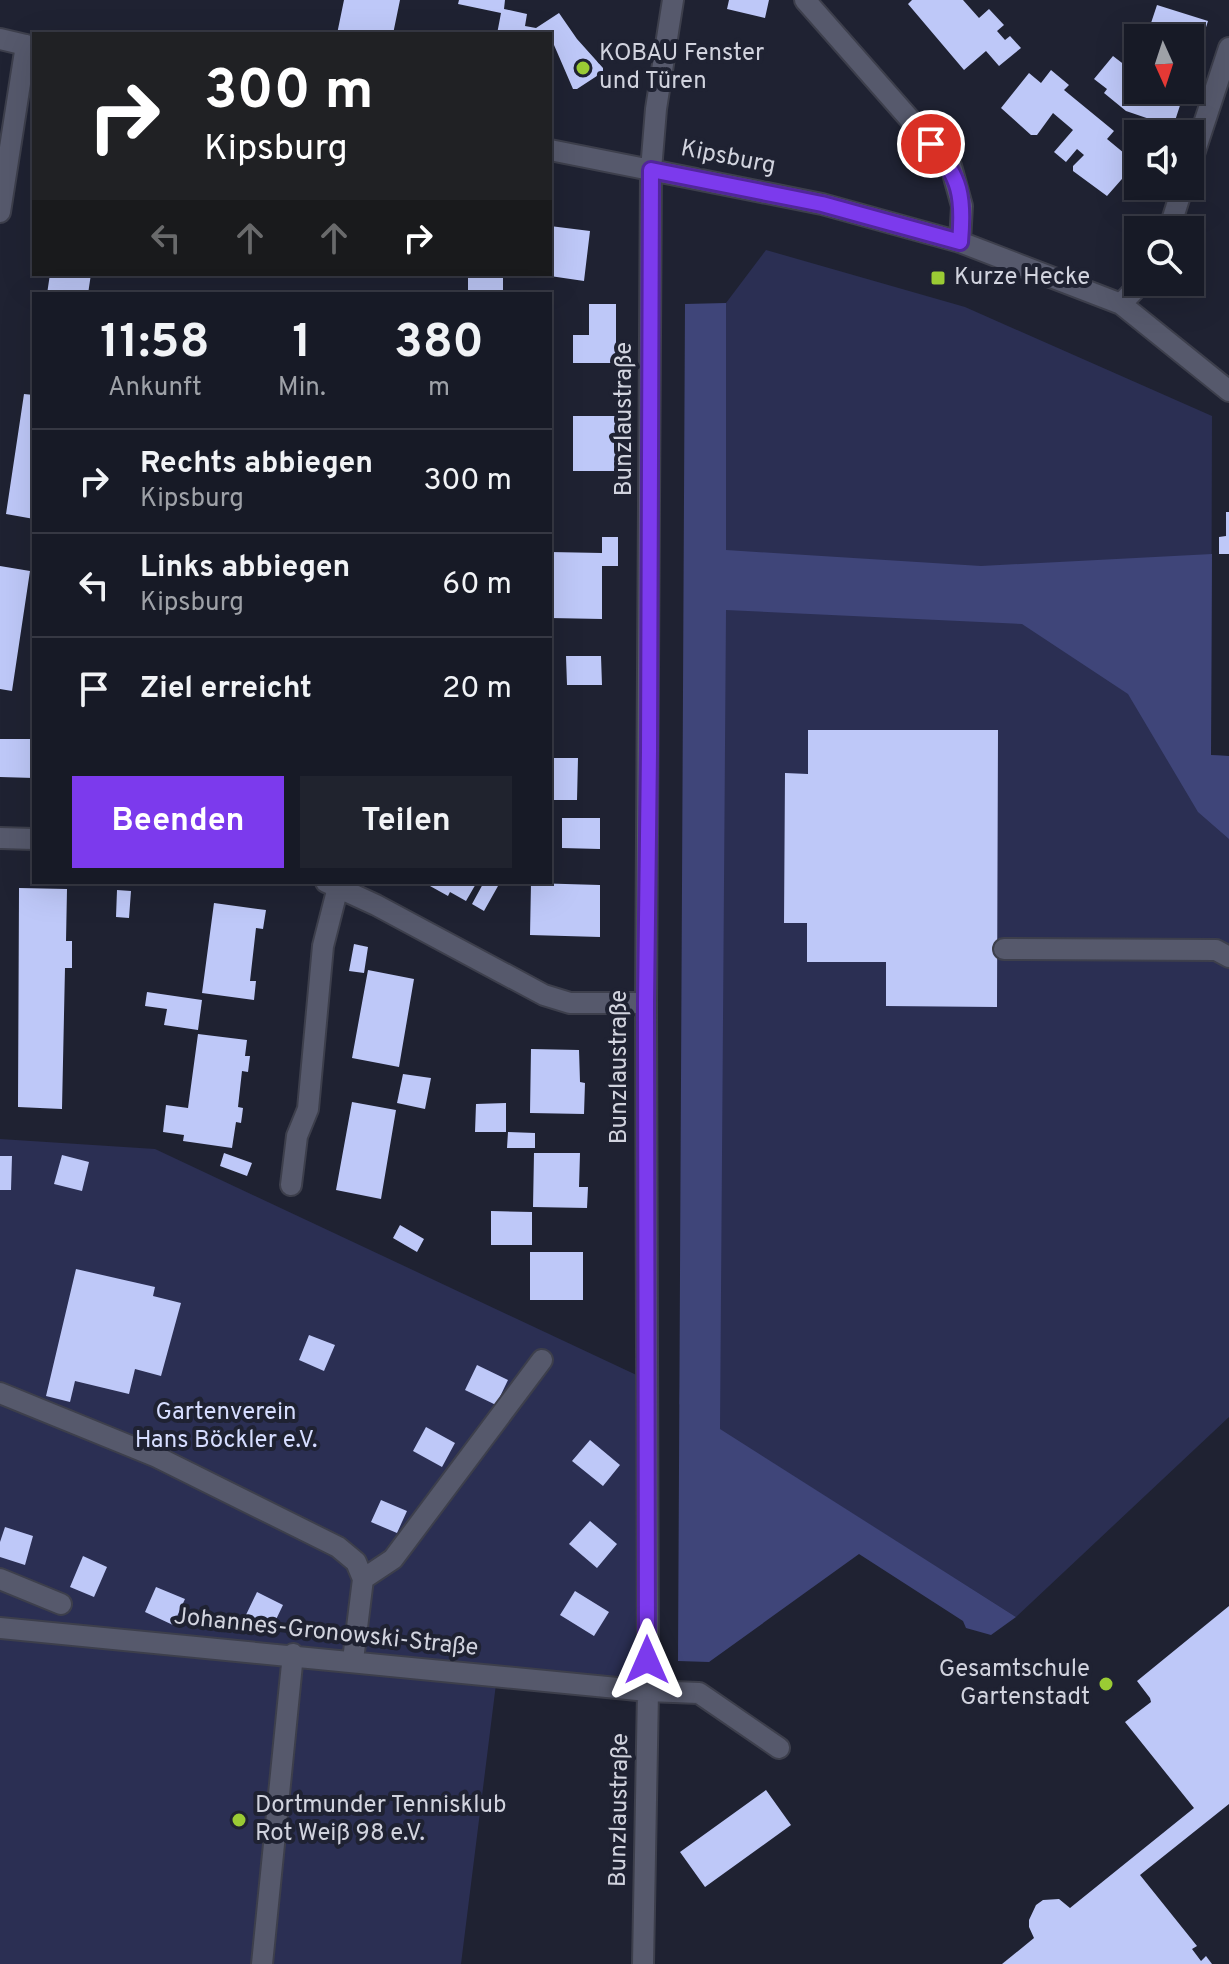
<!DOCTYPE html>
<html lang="de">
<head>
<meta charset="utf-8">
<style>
	body { margin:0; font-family:Overpass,sans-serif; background:#20232e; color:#f1f3f6; height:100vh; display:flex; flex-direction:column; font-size:30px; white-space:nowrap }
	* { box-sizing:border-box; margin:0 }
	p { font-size:26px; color:#9ea1a7 }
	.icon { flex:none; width:44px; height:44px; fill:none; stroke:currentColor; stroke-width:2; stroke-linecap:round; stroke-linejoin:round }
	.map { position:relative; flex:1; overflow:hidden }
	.side { position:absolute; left:32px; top:292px; width:520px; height:592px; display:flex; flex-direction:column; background:#171a26; border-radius:0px; box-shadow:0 8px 32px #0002,0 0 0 2px #363843 }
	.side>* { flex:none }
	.banner { position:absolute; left:32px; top:32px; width:520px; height:244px; border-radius:0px; box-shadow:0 8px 32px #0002,0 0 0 2px #363843; background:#202124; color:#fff; overflow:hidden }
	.needle { width:52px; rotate:177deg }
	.fabs { position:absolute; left:1124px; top:24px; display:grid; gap:16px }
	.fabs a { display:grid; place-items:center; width:80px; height:80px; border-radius:0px; background:#171a26; box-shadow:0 8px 32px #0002,0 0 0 2px #363843; font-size:40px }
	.pin { position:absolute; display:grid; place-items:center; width:68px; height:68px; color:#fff; margin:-34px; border:4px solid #fff; border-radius:50%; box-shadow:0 2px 8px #0007 }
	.me { position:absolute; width:88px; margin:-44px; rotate:0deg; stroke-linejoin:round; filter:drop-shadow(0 0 6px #0008) }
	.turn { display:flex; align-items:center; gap:28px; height:168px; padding:0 40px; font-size:36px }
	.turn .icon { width:104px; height:104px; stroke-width:2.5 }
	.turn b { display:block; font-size:56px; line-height:68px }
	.lanes { display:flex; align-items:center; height:76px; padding:0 40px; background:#0003; justify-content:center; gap:40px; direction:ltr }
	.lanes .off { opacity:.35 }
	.eta { display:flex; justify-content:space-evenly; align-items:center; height:136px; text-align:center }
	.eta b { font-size:48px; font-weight:700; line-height:56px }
	.button { display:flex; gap:16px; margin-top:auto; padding:16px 40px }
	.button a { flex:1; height:92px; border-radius:0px; background:#7c3aed; color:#fff; font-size:32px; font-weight:700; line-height:92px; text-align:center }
	.button a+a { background:#20232e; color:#f1f3f6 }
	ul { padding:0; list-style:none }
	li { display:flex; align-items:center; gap:24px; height:104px; padding:0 40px; border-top:2px solid #363843 }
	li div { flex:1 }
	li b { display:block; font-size:30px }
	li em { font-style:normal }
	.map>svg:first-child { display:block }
	.green { fill:#2b2f53 }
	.forest { fill:#3f4579 }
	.building { fill:#bec8f8 }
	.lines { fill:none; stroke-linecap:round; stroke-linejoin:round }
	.minor-casing { stroke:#3d3f4c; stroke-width:24 }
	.minor { stroke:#56596c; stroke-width:20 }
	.route-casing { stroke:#51269a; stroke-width:20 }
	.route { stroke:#7c3aed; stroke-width:14 }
	.poi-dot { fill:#9acb34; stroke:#1f2232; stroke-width:3 }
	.labels { text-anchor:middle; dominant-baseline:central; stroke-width:8; stroke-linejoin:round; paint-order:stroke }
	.poi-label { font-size:24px; fill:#d1d3de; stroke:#1f2232; text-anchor:start }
	.street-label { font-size:24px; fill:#d1d3de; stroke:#1f2232 }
	.park-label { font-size:24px; fill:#d6ddff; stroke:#1f2232 }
</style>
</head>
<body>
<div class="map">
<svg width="1229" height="1964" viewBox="0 0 1229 1964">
	<rect width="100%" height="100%" fill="#1f2232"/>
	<!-- green -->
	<path class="green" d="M766,250L965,307L1212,416L1211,755L1229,756V1417L1016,1617L679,1404L725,582L726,303Z
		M0,1139L155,1149L645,1379L648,1691L497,1676L461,1964H0Z"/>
	<!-- forest -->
	<path class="forest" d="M726,303V550L981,566L1212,554L1211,755L1229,756V839L1198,812L1128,694L1022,624L726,610L720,1429L1016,1617L991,1635L966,1628L963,1621L859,1554L709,1662L678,1661L685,304Z"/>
	<!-- building -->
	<path class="building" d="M344,0H400L393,34H337Z
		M459,0H505L504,9L527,14L525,26L536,28L559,13L577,39L603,68V72L577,89H573L554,45L550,47V34H497L501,13L458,4Z
		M729,0H769L765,18L727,9Z
		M912,0H963L979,18L989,9L1004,25L997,31L1005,40L1010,36L1021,48L999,66L986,51L964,70L908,4Z
		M1157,5L1208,21L1191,74L1190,38H1146Z
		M1113,56L1126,66L1132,59L1138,61V90H1185L1173,127L1126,111L1104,93L1107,89L1094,79Z
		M1051,70L1069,85L1064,90L1114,131L1107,139L1136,163L1107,196L1073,171V166L1084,155L1077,149L1066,162L1054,152L1073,130L1053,113L1037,135H1031L1001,108L1029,73L1041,83Z
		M550,226L590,231L584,281L550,276Z
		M50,274H91L88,294H47Z
		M468,276H503V294H468Z
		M589,304H616V363H573V335H589Z
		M24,394L34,395V519L6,514Z
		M573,416H616V471H573Z
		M1226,512H1229V554H1219V537L1226,536Z
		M602,537H618V566H602V619L550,618V552L602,553Z
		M0,566L30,571L12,691L0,689Z
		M566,656H601L602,685H567Z
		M808,730H998L997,1007L886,1006V962H807V923H784L785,773L808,774Z
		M0,739H34V778L0,777Z
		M550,758H578L577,800H550Z
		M562,818H600V849L562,848Z
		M433,882H477L466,901L450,892L448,896L430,886Z
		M484,882L498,886L484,911L472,904Z
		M531,883L600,885V937L530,935Z
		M19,888L67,889L66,941H72V968H65L62,1109L18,1107Z
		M117,890L131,891L129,918L116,917Z
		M214,903L266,910L263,929L256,928L250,981H256L254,1000L202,993Z
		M354,944L368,947L364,973L349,971Z
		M368,970L414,979L399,1067L352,1058Z
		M147,992L202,1000L198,1030L164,1025L167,1009L145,1006Z
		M198,1034L247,1040L245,1056H250L248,1072L242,1071L238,1107L243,1108L242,1116L241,1123L236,1122L232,1148L183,1141L184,1135L163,1132L166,1105L188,1108Z
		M531,1049L579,1050L580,1082L585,1083L584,1114L530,1113Z
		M403,1074L431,1078L425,1109L397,1103Z
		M352,1102L396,1110L381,1199L336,1190Z
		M506,1103V1132H475L476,1104Z
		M508,1132L535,1133V1148H507Z
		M224,1153L252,1163L247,1176L220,1166Z
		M534,1153H580L579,1187H588L587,1208L533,1207Z
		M62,1155L89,1162L82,1191L54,1184Z
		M0,1156H12L11,1190H0Z
		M491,1211L532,1212V1245H491Z
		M400,1225L424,1239L417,1252L393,1238Z
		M530,1252H583V1300H530Z
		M76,1269L155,1287L153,1296L181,1303L161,1376L135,1369L129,1394L75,1381L70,1402L46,1396Z
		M309,1335L335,1345L324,1371L299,1360Z
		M477,1365L508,1380L496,1405L465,1390Z
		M426,1427L455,1443L442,1467L413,1451Z
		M590,1440L620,1465L603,1486L572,1461Z
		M381,1500L407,1511L397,1533L371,1522Z
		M590,1521L617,1544L597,1568L569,1544Z
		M5,1527L33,1536L25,1565L0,1557V1542Z
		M83,1556L107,1567L94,1597L70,1587Z
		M156,1587L185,1599L173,1625L145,1612Z
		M575,1591L609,1612L594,1636L560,1615Z
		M257,1592L283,1605L270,1632L244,1619Z
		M1229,1606V1804L1140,1875L1197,1946L1192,1949L1201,1961L1206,1956L1212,1964H1002L1034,1938L1029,1927V1920L1036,1905L1043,1900L1059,1899L1070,1908L1194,1808L1125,1722L1151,1702L1150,1698L1137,1681Z
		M766,1790L791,1825L705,1887L680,1852Z"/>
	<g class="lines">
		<!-- minor casing -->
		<g class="minor-casing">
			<path id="minor" d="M805,0L951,166L962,206L960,242
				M0,39L34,47
				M550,150L822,204L960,242L1121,304L1229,391
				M1190,166L1229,48
				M0,212L26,45
				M1169,230L1183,186
				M1121,304L1142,282
				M0,838L34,839
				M326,882L376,905L544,995L570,1003H646
				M1004,949L1216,950L1229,957
				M291,1185L297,1136L308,1109L323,946L338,887
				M0,1393L157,1457L338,1547L356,1562L363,1579L353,1660
				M0,1579L61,1604
				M363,1579L393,1559L542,1360
				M0,1628L648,1691L699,1693L779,1748
				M262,1964L293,1654
				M643,1964L648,1691L646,1003L651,170L656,109L673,0"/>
		</g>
		<!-- minor -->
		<use href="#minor" class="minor"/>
	</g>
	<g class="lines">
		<!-- route casing -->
		<g class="route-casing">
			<path id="route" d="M647,1660L646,1003L649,752L651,170L822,204L960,242C964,198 961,177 931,144"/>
		</g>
		<!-- route -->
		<use href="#route" class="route"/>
	</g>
	<!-- markers -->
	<g class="poi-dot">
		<circle cx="583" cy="68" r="8"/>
		<rect x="930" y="270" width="16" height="16" rx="4"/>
		<circle cx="1106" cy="1684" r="8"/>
		<circle cx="239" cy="1820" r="8"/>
	</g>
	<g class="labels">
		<!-- poi labels -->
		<g class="poi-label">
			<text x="599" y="54">KOBAU Fenster<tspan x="599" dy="28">und Türen</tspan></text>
			<text x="954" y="278">Kurze Hecke</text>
			<text x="1090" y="1670" text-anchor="end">Gesamtschule<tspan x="1090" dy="28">Gartenstadt</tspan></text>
			<text x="255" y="1806">Dortmunder Tennisklub<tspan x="255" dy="28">Rot Weiß 98 e.V.</tspan></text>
		</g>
		<!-- street labels -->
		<g class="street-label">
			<text transform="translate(728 158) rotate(11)">Kipsburg</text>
			<text transform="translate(625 419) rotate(-90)">Bunzlaustraße</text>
			<text transform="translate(620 1067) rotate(-90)">Bunzlaustraße</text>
			<text transform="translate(326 1633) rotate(6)">Johannes-Gronowski-Straße</text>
			<text transform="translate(620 1810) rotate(-89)">Bunzlaustraße</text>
		</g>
		<!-- park labels -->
		<g class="park-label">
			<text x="226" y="1413">Gartenverein<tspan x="226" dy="28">Hans Böckler e.V.</tspan></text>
		</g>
	</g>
</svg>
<div class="fabs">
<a><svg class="needle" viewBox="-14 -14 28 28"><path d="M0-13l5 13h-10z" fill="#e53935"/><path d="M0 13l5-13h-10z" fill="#9ea1a7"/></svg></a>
<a><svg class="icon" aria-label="sound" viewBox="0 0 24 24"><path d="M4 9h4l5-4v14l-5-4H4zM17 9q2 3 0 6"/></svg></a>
<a><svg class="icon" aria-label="search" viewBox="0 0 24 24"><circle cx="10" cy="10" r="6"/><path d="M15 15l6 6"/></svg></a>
</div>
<div class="pin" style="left:931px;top:144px;background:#d93025"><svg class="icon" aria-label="arrive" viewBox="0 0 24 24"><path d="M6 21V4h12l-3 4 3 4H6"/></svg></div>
<svg class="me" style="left:647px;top:1660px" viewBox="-20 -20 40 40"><path d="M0-17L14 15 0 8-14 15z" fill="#7c3aed" stroke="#fff" stroke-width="4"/></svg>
<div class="banner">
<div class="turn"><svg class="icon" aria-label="right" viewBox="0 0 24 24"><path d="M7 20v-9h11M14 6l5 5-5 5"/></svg><div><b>300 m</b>Kipsburg</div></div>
<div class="lanes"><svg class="icon off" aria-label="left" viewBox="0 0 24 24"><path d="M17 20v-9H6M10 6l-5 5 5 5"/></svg><svg class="icon off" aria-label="ahead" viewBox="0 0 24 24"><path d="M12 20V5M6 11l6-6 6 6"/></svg><svg class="icon off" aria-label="ahead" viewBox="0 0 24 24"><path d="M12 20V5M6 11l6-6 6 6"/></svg><svg class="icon" aria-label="right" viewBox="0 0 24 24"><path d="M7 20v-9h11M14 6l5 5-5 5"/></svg></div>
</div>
<section class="side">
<div class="eta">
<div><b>11:58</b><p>Ankunft</p></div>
<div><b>1</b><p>Min.</p></div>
<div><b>380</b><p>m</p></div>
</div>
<ul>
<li><svg class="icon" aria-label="right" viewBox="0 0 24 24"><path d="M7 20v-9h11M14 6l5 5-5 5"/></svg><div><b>Rechts abbiegen</b><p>Kipsburg</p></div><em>300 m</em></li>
<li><svg class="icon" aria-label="left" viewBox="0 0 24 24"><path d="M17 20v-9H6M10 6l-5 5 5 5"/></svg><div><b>Links abbiegen</b><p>Kipsburg</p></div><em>60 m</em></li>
<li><svg class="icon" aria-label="arrive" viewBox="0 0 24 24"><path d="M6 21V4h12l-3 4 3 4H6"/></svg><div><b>Ziel erreicht</b></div><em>20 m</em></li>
</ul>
<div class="button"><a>Beenden</a><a>Teilen</a></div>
</section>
</div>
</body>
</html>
